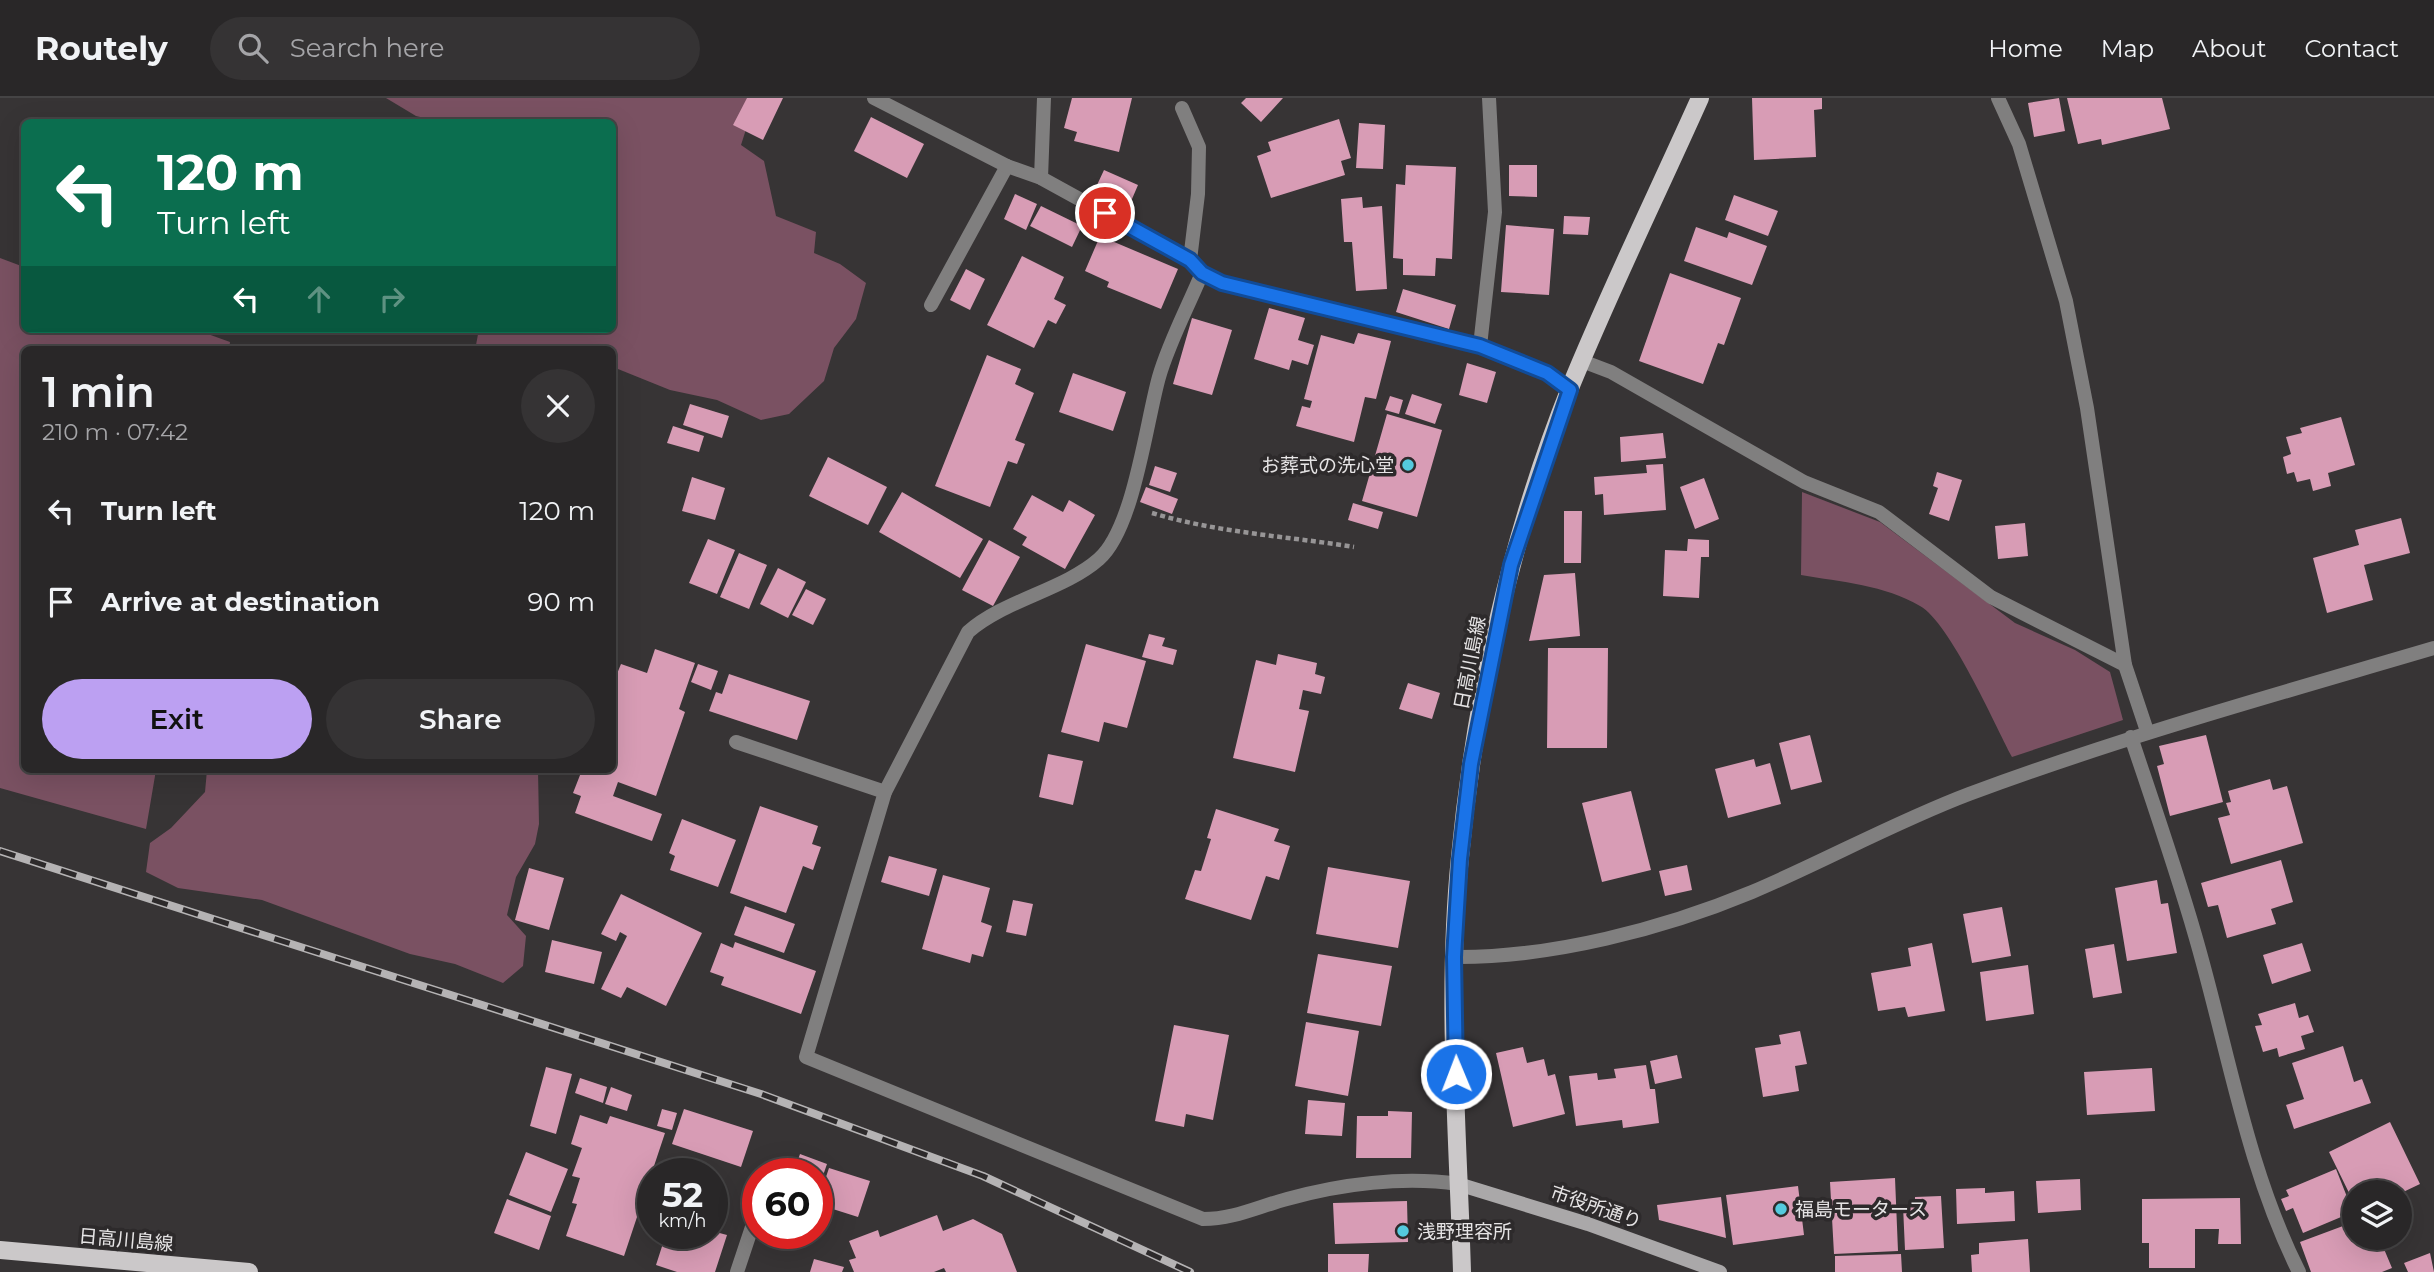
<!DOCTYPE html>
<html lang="en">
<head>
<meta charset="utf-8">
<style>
	body { margin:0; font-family:Montserrat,"Noto Sans JP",sans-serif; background:#353334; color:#f1f3f6; height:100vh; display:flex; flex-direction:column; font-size:26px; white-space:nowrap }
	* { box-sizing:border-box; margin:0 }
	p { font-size:23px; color:#a5a5a8 }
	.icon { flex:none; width:38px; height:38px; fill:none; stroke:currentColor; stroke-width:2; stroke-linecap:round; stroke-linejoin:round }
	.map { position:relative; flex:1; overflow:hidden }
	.sheet { position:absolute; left:21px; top:248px; width:595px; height:427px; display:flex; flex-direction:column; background:#292728; border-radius:10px; box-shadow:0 7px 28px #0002,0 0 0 2px #454445 }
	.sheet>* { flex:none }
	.banner { position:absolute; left:21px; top:21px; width:595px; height:214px; border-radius:10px; box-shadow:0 7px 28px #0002,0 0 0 2px #454445; background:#0b6e4f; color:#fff; overflow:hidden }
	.controls { position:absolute; left:2342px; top:1082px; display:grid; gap:14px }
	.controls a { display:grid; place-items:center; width:70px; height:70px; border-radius:50%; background:#292728; box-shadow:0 7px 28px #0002,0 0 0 2px #454445; font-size:35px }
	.speed { position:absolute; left:637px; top:1060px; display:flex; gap:14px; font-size:35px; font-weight:700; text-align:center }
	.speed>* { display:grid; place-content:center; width:91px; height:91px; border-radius:50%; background:#292728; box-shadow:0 7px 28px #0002,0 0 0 2px #454445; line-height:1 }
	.speed small { font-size:18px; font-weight:400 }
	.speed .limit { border:10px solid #d22; background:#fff; color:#111 }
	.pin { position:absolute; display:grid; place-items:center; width:60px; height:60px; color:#fff; margin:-30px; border:4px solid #fff; border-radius:50%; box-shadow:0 2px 7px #0007 }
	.me { position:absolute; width:77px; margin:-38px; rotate:359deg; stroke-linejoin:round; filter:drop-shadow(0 0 5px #0008) }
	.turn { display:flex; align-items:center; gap:24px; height:147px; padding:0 21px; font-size:32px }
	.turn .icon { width:91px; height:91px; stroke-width:2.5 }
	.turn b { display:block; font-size:49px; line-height:60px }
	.lanes { display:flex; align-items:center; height:66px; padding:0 21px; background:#0003; justify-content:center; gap:35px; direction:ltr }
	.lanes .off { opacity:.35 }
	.round { display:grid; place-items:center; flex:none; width:74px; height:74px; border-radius:37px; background:#353334 }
	.overview { display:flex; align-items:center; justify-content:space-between; height:119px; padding:0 21px }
	h1 { font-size:42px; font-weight:600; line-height:52px }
	.button { display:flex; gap:14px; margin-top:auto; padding:14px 21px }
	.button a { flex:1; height:80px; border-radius:42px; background:#bca0f2; color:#111; font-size:28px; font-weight:600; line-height:80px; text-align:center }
	.button a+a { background:#353334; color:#f1f3f6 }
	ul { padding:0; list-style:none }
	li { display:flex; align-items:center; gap:21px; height:91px; padding:0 21px }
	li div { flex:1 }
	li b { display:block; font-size:26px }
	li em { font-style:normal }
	header { display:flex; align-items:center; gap:42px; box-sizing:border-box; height:98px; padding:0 35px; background:#292728; border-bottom:2px solid #454445 }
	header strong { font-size:33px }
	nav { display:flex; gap:38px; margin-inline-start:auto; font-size:24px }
	.search { width:490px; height:63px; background:#353334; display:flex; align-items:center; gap:18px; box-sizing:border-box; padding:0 24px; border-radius:38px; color:#a5a5a8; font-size:26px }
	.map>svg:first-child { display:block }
	.green { fill:#7a5162 }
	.building { fill:#d89cb5 }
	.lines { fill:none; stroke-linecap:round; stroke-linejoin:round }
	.path { stroke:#979596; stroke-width:4.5; stroke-dasharray:5 3.5; stroke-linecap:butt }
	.lane { stroke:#807f7f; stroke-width:14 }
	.street { stroke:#807f7f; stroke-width:14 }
	.secondary { stroke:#aaa8a9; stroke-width:14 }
	.primary { stroke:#cbc8c9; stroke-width:18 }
	.rail-casing { stroke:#b5b3b4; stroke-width:8 }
	.rail { stroke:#2d2a2b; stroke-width:5; stroke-dasharray:16; stroke-linecap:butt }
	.route-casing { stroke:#114b97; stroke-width:18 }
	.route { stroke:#1a73e8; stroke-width:12 }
	.poi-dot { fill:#54cade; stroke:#2d2a2b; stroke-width:2.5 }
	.labels { text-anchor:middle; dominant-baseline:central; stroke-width:7; stroke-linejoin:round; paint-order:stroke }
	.poi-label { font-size:19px; fill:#e6e4e5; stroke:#2d2a2b; text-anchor:start }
	.street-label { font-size:19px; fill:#e6e4e5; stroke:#2d2a2b }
</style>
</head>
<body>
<header>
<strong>Routely</strong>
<div class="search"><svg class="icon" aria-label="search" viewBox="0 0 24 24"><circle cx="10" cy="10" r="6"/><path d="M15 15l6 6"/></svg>Search here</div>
<nav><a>Home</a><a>Map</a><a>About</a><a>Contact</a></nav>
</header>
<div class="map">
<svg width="2434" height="1174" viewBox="0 0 2434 1174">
	<rect width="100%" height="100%" fill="#373435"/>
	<!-- green -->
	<path class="green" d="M386,0H756L741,47L764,63L776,118L816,134L814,155L840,166L866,185L856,221L834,250L824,283L789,316L761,322L717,302L670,292L613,269L612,252H455L456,249L476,247L479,231H612V24H441L416,18Z
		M0,160L24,169V231H194L230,244L229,252H24V672H156L146,731L0,690Z
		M1802,394L1880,424L2015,525L2075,552L2110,574L2123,622L2012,659C1994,625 1950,525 1920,508C1885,487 1841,484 1801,477Z
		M207,672H538L539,726L535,746L516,779L507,817L526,838L523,868L503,885L455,866L410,856L262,802L178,790L146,774L150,745L171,730L205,694Z"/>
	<!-- building -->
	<path class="building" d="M747,0H783L763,42L733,27Z
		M1072,0H1132L1119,54L1074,43L1077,34L1064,30Z
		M1246,0H1283L1261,24L1241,5Z
		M1752,0H1822V11L1814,12L1816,59L1754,62Z
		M2059,0L2065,33L2034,39L2028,5Z
		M2067,0H2162L2170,31L2102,47L2101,41L2078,46Z
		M871,19L924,46L907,80L854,53Z
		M1339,21L1351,60L1341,63L1345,77L1271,100L1257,58L1271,53L1268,44Z
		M1359,25L1385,27L1383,71L1356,70Z
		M1406,67L1456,69L1452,161L1436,160L1435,178L1403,177V161L1393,160L1396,86L1405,87Z
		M1509,67H1537V99L1509,98Z
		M1104,72L1138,87L1126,115L1091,100Z
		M1015,96L1037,106L1026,132L1004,121Z
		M1734,97L1778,113L1768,138L1725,122Z
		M1362,99L1363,110L1382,108L1387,191L1356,193L1352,144H1344L1341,101Z
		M1041,108L1082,128L1072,149L1030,128Z
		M1564,118L1590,119L1588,137L1563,136Z
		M1506,127L1554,131L1549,197L1501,194Z
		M1696,129L1727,140L1729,134L1767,148L1752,187L1684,163Z
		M1100,138L1178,171L1161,211L1107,189L1109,184L1085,173Z
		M1022,158L1064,179L1054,201L1066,207L1056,226L1048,222L1034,250L987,227Z
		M966,171L985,181L970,212L950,202Z
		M1670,175L1741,200L1724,247L1718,245L1703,286L1639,263Z
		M1403,191L1456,207L1449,231L1396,214Z
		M1269,210L1305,220L1298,242L1314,247L1308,267L1292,262L1289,272L1254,261Z
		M1192,220L1232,232L1212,297L1173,286Z
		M1358,235L1391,243L1376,301L1365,299L1354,344L1296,328L1302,308L1310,310L1312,303L1304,301L1321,237L1354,246Z
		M987,257L1021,271L1015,286L1034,295L1015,342L1025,346L1017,366L1008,363L990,409L935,388Z
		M1467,265L1496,274L1487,305L1459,297Z
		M1073,275L1126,294L1113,333L1059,314Z
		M1412,296L1442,306L1435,326L1405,316Z
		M1390,298L1403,302L1399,316L1385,312Z
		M690,306L729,318L722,340L683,327Z
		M1387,316L1442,332L1417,419L1362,403Z
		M2341,319L2355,367L2328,375L2331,388L2313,393L2310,381L2297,384L2294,374L2287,376L2283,359L2291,356L2286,339L2302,335L2300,330Z
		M673,328L704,338L699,354L667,345Z
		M1663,335L1666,360L1621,364L1620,339Z
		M828,359L887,389L868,427L809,398Z
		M1663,366L1666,412L1604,417L1603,396L1595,397L1594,379L1647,375L1646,367Z
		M1155,368L1177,375L1170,394L1149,387Z
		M1937,374L1962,382L1949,423L1929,416L1938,390L1933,388Z
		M692,379L725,390L715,422L682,413Z
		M1704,380L1719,421L1695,431L1680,389Z
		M1146,389L1178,401L1172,416L1140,404Z
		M902,394L983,441L960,480L879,434Z
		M1032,397L1063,414L1069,402L1095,417L1065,471L1022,447L1027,439L1013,431Z
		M1353,405L1383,414L1378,431L1348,422Z
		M1564,413H1582L1581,465H1564Z
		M2401,420L2410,455L2364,467L2373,502L2327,515L2313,460L2359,447L2355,432Z
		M2025,425L2028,458L1998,461L1995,428Z
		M708,441L735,452L717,496L689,485Z
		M1688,441L1709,442V459H1701L1699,500L1663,498L1665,452L1687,453Z
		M989,442L1020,459L993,508L962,492Z
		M739,455L767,467L749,511L720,499Z
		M778,470L806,484L788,520L760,506Z
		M1575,475L1580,538L1529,543L1544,477Z
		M806,491L826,501L813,527L792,517Z
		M1149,536L1165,540L1162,548L1177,552L1173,567L1142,559Z
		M1086,546L1146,563L1127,630L1104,624L1099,644L1061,634Z
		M1548,550H1608L1607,650H1547Z
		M655,551L695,565L679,611L685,614L656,698L618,684L613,698L662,716L652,743L575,715L581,698L573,695L582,672H612V588L621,566L647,575Z
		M1278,556L1317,565L1315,576L1325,579L1321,596L1303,592L1299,611L1309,613L1295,674L1233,660L1256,562L1276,567Z
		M698,566L718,573L711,592L691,584Z
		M729,576L810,603L797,642L709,613L716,594L722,596Z
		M1408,585L1440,595L1432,621L1399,611Z
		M1810,637L1822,684L1791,692L1779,645Z
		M2206,637L2223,704L2170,718L2157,668L2164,666L2159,648Z
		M1048,656L1083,663L1073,707L1039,699Z
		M1754,661L1756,669L1770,665L1781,706L1728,720L1715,671Z
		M2270,681L2273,692L2287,688L2303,745L2231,766L2218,720L2230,717L2226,705L2231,704L2228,693Z
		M1631,693L1651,772L1602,784L1582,705Z
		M760,708L818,728L812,746L821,749L813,772L803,768L786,815L730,795Z
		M1216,711L1279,731L1274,743L1290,748L1279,782L1266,778L1251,822L1185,801L1195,772L1201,773L1211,741L1207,740Z
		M682,721L736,742L718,789L670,772L675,758L669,755Z
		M889,758L937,771L929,798L881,784Z
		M2281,762L2293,804L2271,811L2276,826L2227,840L2218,807L2208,809L2201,785Z
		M1687,767L1692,792L1665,798L1659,773Z
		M1328,769L1410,783L1398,850L1316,836Z
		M529,770L564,780L549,832L515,822Z
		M943,777L990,790L981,824L992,828L983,859L972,856L970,865L922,851Z
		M2157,782L2161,806L2168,805L2177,855L2127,863L2115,790Z
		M621,796L702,835L666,908L627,889L621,900L601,891L627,838L620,834L616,843L601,836Z
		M1013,802L1033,806L1026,838L1006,834Z
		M745,808L795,826L784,855L734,837Z
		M2002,809L2011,858L1972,865L1963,816Z
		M552,842L602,854L594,886L545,874Z
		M735,844L816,873L801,916L721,887L724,879L710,874L721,845L733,850Z
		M1932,845L1945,913L1908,919L1905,909L1878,913L1871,875L1911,868L1908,850Z
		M2302,845L2311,873L2272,886L2263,857Z
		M2114,846L2122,895L2093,900L2085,851Z
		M1318,856L1392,868L1381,928L1307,915Z
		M2028,867L2034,916L1986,923L1980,874Z
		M2295,905L2299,920L2308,917L2314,934L2301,938L2305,951L2279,959L2277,950L2263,954L2255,928L2262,927L2258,916Z
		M1306,924L1359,933L1348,998L1295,988Z
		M1174,927L1229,937L1213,1022L1186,1016L1184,1029L1155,1023Z
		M1800,933L1807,966L1795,968L1799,993L1763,999L1755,950L1781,946L1779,937Z
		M2343,948L2354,984L2362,981L2371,1005L2294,1031L2286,1007L2304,1001L2292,965Z
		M1523,949L1527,965L1544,961L1548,978L1555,976L1565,1016L1513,1029L1496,955Z
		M1677,957L1682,980L1655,986L1650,963Z
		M1646,967L1650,991H1655L1659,1025L1623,1030L1622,1022L1576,1028L1569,978L1597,975L1598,982L1616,980L1614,971Z
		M546,969L572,976L556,1036L530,1028Z
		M2152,970L2155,1013L2087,1017L2084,974Z
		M580,980L607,989L603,1005L575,995Z
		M611,989L632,997L627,1013L605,1006Z
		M1308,1002L1345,1005L1342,1038L1305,1036Z
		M662,1011L677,1015L672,1032L657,1028Z
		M684,1011L753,1033L741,1069L672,1046Z
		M1388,1013L1412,1014L1411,1060H1356L1357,1018H1388Z
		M580,1017L607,1026L610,1018L665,1035L624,1158L566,1138L577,1106L572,1105L580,1080L572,1078L582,1050L571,1046Z
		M2390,1024L2420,1086L2399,1096V1094H2354V1105L2329,1054Z
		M526,1054L568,1071L551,1114L509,1097Z
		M800,1056L827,1066L818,1092L817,1076H793Z
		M829,1070L870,1083L858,1119L817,1106Z
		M2336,1071L2353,1114L2303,1135L2293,1110L2286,1113L2281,1101L2289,1098L2286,1092Z
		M1895,1080L1898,1153L1834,1156L1830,1084Z
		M2080,1081L2081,1112L2038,1115L2036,1083Z
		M1798,1088L1804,1137L1733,1147L1726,1097Z
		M1985,1090V1095L2014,1093L2015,1123L1957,1126L1956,1091Z
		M1941,1098L1944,1150L1905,1152L1903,1108L1915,1107V1099Z
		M1721,1099L1726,1140L1659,1122L1657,1107Z
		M2240,1100L2241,1146H2218L2219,1131H2195V1170H2149V1145H2142V1101Z
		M507,1101L551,1118L539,1152L494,1135Z
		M1407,1103L1408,1144L1335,1146L1333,1105Z
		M937,1117L943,1133L973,1121L1002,1136L1017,1174H946L944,1170L934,1174H854L849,1162L856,1160L849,1143L878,1132L880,1139Z
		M2343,1128L2346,1137L2354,1134V1139H2386L2389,1149L2384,1151L2392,1170L2382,1174H2311L2300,1144Z
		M712,1133L727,1137L715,1174H677L656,1167L666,1136H712Z
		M2028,1141L2030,1174H1972L1971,1157L1979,1156V1145Z
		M2430,1155L2434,1174H2408L2404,1165Z
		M1328,1156H1369L1368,1174H1328Z
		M1901,1156L1902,1174H1835V1158Z
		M814,1161L844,1169L842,1174H810Z"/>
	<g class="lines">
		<!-- path -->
		<path class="path" d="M1152,415C1219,435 1286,438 1354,449"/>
		<!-- lane -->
		<path class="lane" d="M1182,10L1199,49L1198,96L1190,162
			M1041,80L1044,0
			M931,207L1007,68
			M1582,263L1611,274L1804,384L1879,414L1991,499L2125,567
			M736,644L885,694
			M737,1174L758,1111"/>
		<!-- street -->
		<path class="street" d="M874,0L1007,68L1041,80L1190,162L1202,175L1222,185L1480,248L1547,275L1570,292
			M1998,0L2019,46L2066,203L2087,310L2125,567L2147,633
			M1202,175C1188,209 1169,244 1159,279C1146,325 1134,430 1099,461C1064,492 1004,502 968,534L885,694L806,959L1203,1121C1234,1121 1257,1109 1287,1101C1341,1086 1403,1078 1458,1086
			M1480,248L1495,114L1489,0
			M2131,639C2153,705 2176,771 2195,837C2228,950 2246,1068 2299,1174
			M1454,859C1551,860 1663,831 1752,794C1825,763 1895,724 1969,696C2122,639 2278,596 2434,550"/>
		<!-- secondary -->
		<path class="secondary" d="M1458,1086L1588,1126L1720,1174"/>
		<!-- primary -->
		<path class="primary" d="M0,1152L249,1174
			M1462,1174C1458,1036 1446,896 1460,759C1475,600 1511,438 1570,290C1610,192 1657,96 1700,0"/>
		<!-- rail casing -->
		<g class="rail-casing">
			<path id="rail" d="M0,753L761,996L983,1078L1190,1174"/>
		</g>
		<!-- rail -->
		<use href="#rail" class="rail"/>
	</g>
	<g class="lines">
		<!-- route casing -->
		<g class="route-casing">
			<path id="route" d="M1105,115L1190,162L1202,175L1222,185L1480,248L1547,275L1570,292L1511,467L1471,666L1460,761L1454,859L1456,976"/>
		</g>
		<!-- route -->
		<use href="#route" class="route"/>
	</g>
	<!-- markers -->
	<g class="poi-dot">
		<circle cx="1408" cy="367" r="7"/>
		<circle cx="1781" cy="1111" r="7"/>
		<circle cx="1403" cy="1133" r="7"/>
	</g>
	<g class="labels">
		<!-- poi labels -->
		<g class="poi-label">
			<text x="1394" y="367" text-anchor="end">お葬式の洗心堂</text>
			<text x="1795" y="1111">福島モータース</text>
			<text x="1417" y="1133">浅野理容所</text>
		</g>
		<!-- street labels -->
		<g class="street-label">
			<text transform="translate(1470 565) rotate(-79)">日高川島線</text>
			<text transform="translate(1596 1109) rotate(19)">市役所通り</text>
			<text transform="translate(126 1142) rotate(5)">日高川島線</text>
		</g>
	</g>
</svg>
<div class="controls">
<a><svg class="icon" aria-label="layers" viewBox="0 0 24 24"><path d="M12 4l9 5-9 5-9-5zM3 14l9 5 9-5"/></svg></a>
</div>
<div class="speed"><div>52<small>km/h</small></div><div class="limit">60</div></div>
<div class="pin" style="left:1105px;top:115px;background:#d93025"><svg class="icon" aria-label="arrive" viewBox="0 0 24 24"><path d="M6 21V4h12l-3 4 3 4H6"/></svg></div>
<svg class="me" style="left:1456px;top:976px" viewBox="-20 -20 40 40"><circle r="17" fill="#1a73e8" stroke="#fff" stroke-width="3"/><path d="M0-11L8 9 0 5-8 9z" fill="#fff"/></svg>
<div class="banner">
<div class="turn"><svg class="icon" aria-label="left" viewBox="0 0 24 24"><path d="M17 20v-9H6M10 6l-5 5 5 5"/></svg><div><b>120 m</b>Turn left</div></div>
<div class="lanes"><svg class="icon" aria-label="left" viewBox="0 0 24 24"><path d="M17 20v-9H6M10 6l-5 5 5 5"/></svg><svg class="icon off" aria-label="ahead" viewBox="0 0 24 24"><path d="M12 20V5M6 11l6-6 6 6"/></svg><svg class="icon off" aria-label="right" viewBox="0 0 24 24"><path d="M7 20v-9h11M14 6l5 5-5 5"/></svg></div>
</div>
<section class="sheet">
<div class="overview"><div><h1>1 min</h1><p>210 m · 07:42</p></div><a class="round"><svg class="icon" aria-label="close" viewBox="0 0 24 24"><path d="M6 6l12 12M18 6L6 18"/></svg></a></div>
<ul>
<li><svg class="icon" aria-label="left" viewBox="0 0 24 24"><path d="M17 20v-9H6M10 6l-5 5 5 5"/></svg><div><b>Turn left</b></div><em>120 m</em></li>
<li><svg class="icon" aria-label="arrive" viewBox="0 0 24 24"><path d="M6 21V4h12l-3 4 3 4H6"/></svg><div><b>Arrive at destination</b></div><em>90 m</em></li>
</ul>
<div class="button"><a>Exit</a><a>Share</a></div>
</section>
</div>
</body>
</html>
